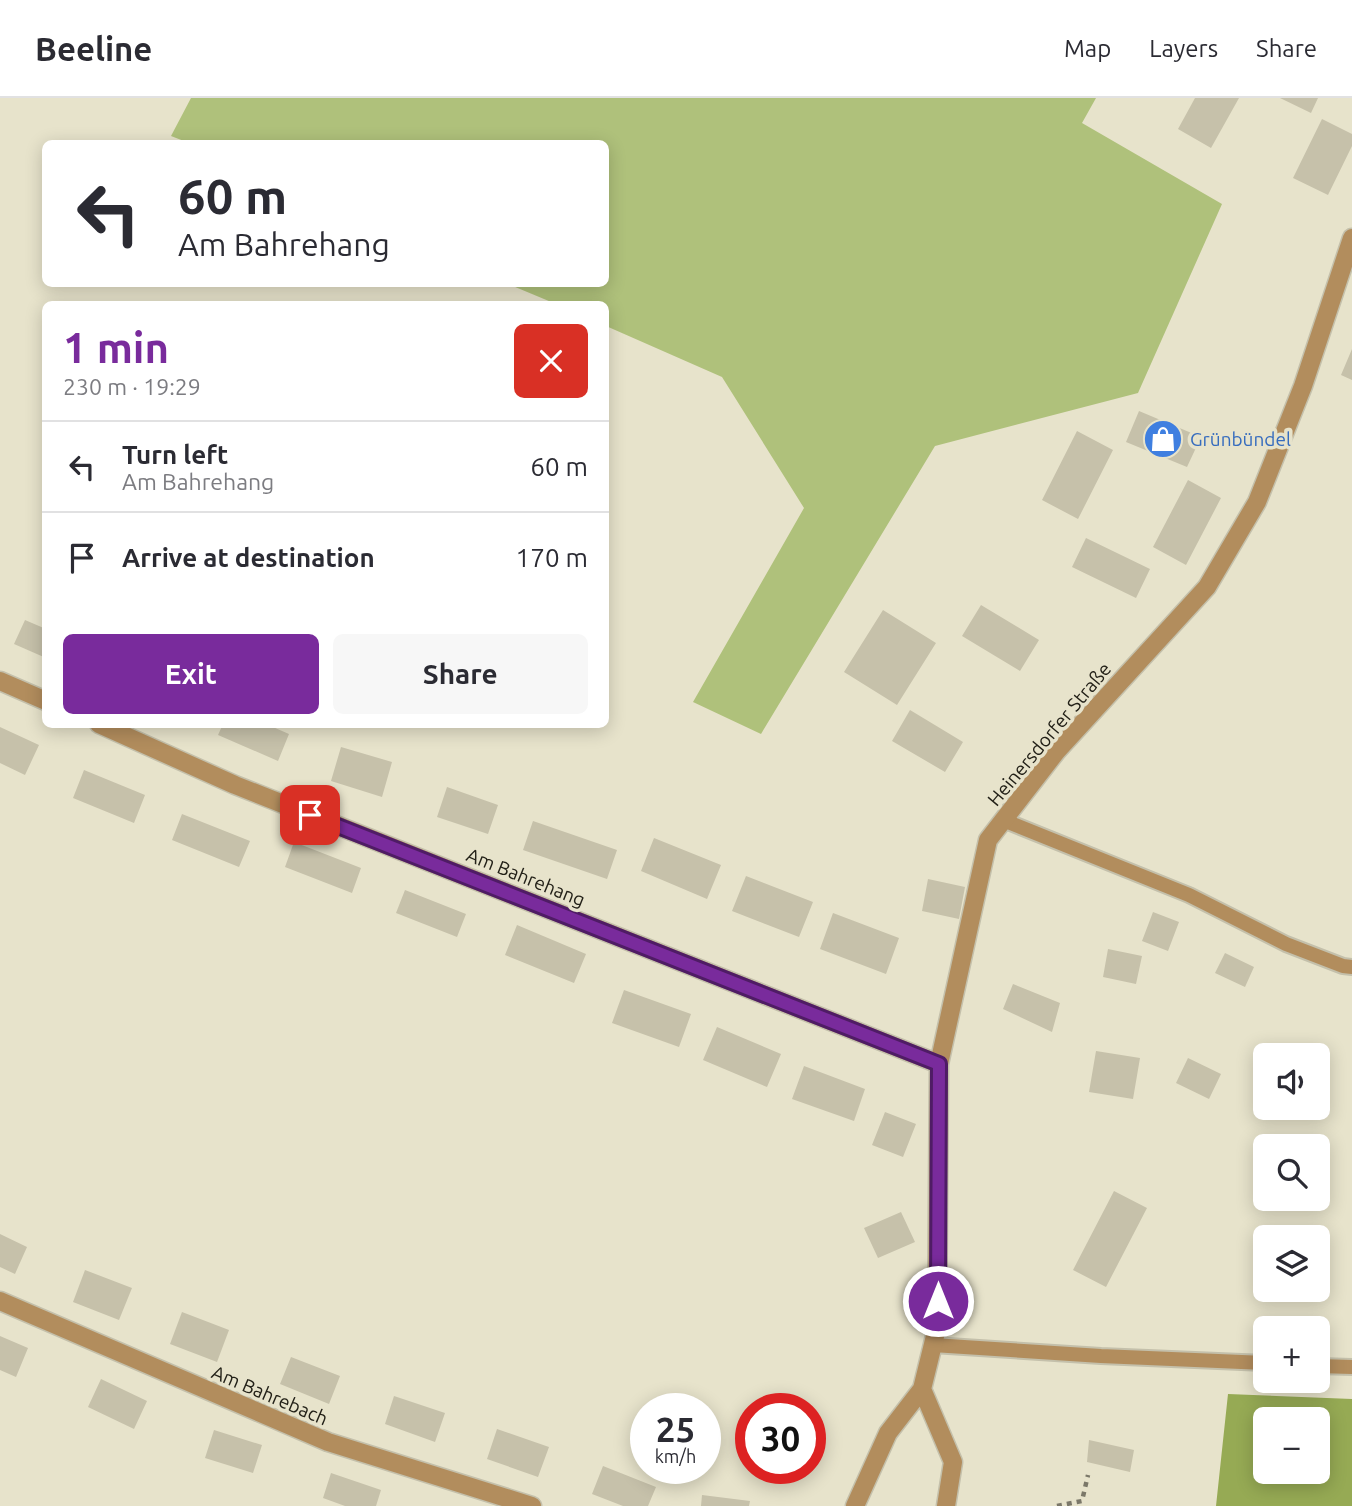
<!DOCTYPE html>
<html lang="en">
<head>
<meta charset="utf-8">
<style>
	body { margin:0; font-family:Ubuntu,sans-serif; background:#f7f7f7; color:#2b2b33; height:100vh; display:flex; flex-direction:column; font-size:26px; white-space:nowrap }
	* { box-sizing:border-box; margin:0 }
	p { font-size:23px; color:#7c7c81 }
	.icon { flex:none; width:38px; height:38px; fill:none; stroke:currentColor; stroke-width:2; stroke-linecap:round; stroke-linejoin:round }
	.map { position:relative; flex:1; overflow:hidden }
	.panel { position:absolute; left:42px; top:203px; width:567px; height:427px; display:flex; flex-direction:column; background:#fff; border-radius:10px; box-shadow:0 4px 18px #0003 }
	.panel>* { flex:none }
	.banner { position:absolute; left:42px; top:42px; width:567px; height:147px; border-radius:10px; box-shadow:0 4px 18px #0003; background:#fff; color:#2b2b33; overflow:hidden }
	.buttons { position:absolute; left:1253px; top:945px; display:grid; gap:14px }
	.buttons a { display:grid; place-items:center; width:77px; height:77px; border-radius:10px; background:#fff; box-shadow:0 4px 18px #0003; font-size:35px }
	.speed { position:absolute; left:630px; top:1295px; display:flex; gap:14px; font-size:35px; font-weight:700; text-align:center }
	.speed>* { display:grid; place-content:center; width:91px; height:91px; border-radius:50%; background:#fff; box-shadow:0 4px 18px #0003; line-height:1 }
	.speed small { font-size:18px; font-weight:400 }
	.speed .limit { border:10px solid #d22; background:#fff; color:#111 }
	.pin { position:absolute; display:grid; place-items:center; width:60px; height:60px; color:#fff; margin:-30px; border-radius:14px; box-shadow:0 4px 10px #0006 }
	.me { position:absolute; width:77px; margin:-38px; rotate:0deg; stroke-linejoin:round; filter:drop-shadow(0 0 5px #0008) }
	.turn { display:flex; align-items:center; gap:24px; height:147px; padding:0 21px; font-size:32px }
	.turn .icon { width:91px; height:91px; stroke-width:2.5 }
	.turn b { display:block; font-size:49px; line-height:60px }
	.round { display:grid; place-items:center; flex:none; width:74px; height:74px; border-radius:10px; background:#f7f7f7 }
	.overview { display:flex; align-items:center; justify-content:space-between; height:119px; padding:0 21px }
	h1 { font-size:42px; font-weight:700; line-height:52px; color:#792b9c }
	.button { display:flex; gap:14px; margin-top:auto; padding:14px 21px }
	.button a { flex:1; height:80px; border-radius:10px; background:#792b9c; color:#fff; font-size:28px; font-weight:700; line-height:80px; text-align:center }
	.button a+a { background:#f7f7f7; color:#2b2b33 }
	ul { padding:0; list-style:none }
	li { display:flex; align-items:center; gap:21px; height:91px; padding:0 21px; border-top:2px solid #e1e1e2 }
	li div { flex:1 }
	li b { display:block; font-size:26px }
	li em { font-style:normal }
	header { display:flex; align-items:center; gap:42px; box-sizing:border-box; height:98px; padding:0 35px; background:#fff; border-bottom:2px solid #e1e1e2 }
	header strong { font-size:33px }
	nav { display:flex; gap:38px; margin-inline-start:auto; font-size:24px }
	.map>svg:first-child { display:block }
	.green { fill:#afc17b }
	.forest { fill:#96aa54; fill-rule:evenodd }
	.building { fill:#c6c1aa }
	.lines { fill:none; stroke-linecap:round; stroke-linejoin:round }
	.lane-casing { stroke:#c4c0ab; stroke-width:18 }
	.street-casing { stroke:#c4c0ab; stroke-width:21 }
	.path { stroke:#7b7869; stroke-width:4.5; stroke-dasharray:5 5; stroke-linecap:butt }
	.lane { stroke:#b28d5d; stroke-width:14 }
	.street { stroke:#b28d5d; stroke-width:18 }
	.route-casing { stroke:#4f1c65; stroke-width:18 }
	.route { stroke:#792b9c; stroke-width:12 }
	.labels { text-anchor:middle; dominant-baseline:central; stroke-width:7; stroke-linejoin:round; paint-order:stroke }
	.shop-label { font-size:19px; fill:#366cbe; stroke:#e7e3cb; text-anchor:start }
	.street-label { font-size:19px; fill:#232118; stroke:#e7e3cb }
</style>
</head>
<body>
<header>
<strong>Beeline</strong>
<nav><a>Map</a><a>Layers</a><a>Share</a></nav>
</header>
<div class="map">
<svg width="1352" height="1408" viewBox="0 0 1352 1408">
	<rect width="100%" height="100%" fill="#e7e3cb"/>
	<!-- green -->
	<path class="green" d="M191,0H1096L1082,25L1222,106L1138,295L935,348L761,636L693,604L804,410L722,279L606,228V206H556L508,186H606V46L189,45L171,38Z"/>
	<!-- forest -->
	<path class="forest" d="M1228,1296L1352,1301V1408H1216ZM1318,1321V1374H1265V1321Z"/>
	<!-- building -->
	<path class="building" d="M1195,0H1239L1211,50L1178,31Z
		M1280,0H1318L1311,15Z
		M1322,21L1352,36V48L1328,97L1293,80Z
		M1352,251V282L1341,277Z
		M1139,313L1201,339L1187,369L1126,344Z
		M1077,333L1113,352L1078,421L1042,402Z
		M1188,382L1221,400L1186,467L1153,449Z
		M1086,440L1150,471L1136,500L1072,469Z
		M981,507L1039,542L1020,573L962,538Z
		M883,512L936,545L897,607L844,574Z
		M25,522L46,531V560L14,546Z
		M910,612L963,644L945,674L892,643Z
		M223,626H266L289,636L278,663L218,637Z
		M0,629L39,647L25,677L0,665Z
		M341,649L392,664L382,699L331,683Z
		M84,672L145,697L134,725L73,700Z
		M447,689L498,707L488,736L437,719Z
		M182,716L250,743L239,769L172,742Z
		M533,723L617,752L607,781L523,752Z
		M654,740L721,767L707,801L641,773Z
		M294,744L361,770L352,795L285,769Z
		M746,778L813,804L799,839L732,813Z
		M928,781L965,789L959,821L922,813Z
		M405,792L466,816L457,839L396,815Z
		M1153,814L1179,824L1168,853L1142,843Z
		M833,815L899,840L886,876L820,851Z
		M517,827L586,856L574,885L505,857Z
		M1108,851L1142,858L1136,886L1103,879Z
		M1225,855L1254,869L1245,889L1215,875Z
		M1013,886L1060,905L1052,934L1003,911Z
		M624,892L691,916L679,949L612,925Z
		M717,929L781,956L767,989L703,962Z
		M1096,953L1140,960L1133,1001L1089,994Z
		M1188,960L1221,976L1209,1001L1176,985Z
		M804,968L865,991L854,1023L792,1001Z
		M885,1014L916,1026L903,1059L872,1047Z
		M1114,1093L1147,1110L1106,1189L1073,1172Z
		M901,1114L915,1144L878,1160L864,1130Z
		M0,1136L27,1149L15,1176L0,1169Z
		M85,1172L132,1190L119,1222L73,1204Z
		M182,1214L229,1232L217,1264L170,1246Z
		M0,1238L28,1250L16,1279L0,1272Z
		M291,1259L340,1278L329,1306L280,1286Z
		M101,1281L147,1303L134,1331L88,1309Z
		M394,1298L445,1315L435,1344L385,1326Z
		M497,1331L549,1349L538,1379L487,1361Z
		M214,1332L262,1347L253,1375L205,1360Z
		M1089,1342L1134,1352L1130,1374L1087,1364Z
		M603,1368L656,1389L648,1408H623L592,1396Z
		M331,1375L381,1392L376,1408H345L323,1400Z
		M702,1397L750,1403L749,1408H701Z"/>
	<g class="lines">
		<!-- lane casing -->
		<g class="lane-casing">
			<path id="lane" d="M1003,722L1189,797L1286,846L1343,868L1352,869
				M933,1247L1101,1258L1265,1265
				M1318,1268L1352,1269"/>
		</g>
		<!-- street casing -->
		<g class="street-casing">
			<path id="street" d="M0,583L46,603
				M99,626L235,687L939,966
				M0,1203L328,1344L532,1408
				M922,1291L953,1364L946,1408
				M855,1408L888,1335L922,1291L937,1230L939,966L988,742L1056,654L1207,489L1257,404L1303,288L1352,140"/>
		</g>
		<!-- path -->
		<path class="path" d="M1057,1408L1082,1403L1088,1377"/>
		<!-- lane -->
		<use href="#lane" class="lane"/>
		<!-- street -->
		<use href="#street" class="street"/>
	</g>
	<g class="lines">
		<!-- route casing -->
		<g class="route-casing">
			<path id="route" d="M310,717L939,966L938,1203"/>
		</g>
		<!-- route -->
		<use href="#route" class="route"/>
	</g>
	<!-- icons -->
	<defs>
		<g id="shop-disc" transform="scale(2.0125)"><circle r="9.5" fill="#3f7fe0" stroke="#e7e3cb"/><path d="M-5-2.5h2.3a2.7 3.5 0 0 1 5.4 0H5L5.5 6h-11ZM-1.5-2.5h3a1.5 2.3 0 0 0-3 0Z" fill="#fff"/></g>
	</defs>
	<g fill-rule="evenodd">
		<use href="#shop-disc" x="1163" y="341"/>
	</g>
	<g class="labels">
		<!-- shop labels -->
		<g class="shop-label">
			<text x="1190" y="341">Grünbündel</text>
		</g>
		<!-- street labels -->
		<g class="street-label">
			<text transform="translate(1049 636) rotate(-50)">Heinersdorfer Straße</text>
			<text transform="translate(526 779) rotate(22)">Am Bahrehang</text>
			<text transform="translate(270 1297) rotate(23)">Am Bahrebach</text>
		</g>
	</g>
</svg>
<div class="buttons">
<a><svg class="icon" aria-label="sound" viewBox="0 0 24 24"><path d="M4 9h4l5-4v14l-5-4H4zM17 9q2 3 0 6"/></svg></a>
<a><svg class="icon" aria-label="search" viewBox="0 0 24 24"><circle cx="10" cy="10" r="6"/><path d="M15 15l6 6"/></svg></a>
<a><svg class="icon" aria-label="layers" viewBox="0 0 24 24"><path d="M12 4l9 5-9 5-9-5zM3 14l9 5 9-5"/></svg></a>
<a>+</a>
<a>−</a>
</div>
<div class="speed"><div>25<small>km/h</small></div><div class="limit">30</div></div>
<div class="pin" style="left:310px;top:717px;background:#d93025"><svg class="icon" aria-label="arrive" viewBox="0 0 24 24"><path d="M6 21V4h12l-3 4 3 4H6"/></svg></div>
<svg class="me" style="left:938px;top:1203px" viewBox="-20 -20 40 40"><circle r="17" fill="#792b9c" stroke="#fff" stroke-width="3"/><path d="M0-11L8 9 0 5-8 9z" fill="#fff"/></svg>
<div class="banner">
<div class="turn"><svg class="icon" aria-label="left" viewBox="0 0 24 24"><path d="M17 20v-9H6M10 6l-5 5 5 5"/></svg><div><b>60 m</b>Am Bahrehang</div></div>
</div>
<section class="panel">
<div class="overview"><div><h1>1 min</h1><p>230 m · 19:29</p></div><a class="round" style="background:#d93025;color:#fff"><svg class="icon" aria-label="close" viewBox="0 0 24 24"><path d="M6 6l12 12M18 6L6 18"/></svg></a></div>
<ul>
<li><svg class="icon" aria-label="left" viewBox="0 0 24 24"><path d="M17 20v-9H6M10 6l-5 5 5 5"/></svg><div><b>Turn left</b><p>Am Bahrehang</p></div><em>60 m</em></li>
<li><svg class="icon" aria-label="arrive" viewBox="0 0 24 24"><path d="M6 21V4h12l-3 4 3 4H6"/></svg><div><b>Arrive at destination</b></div><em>170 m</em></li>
</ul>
<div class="button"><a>Exit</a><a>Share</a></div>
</section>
</div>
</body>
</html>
